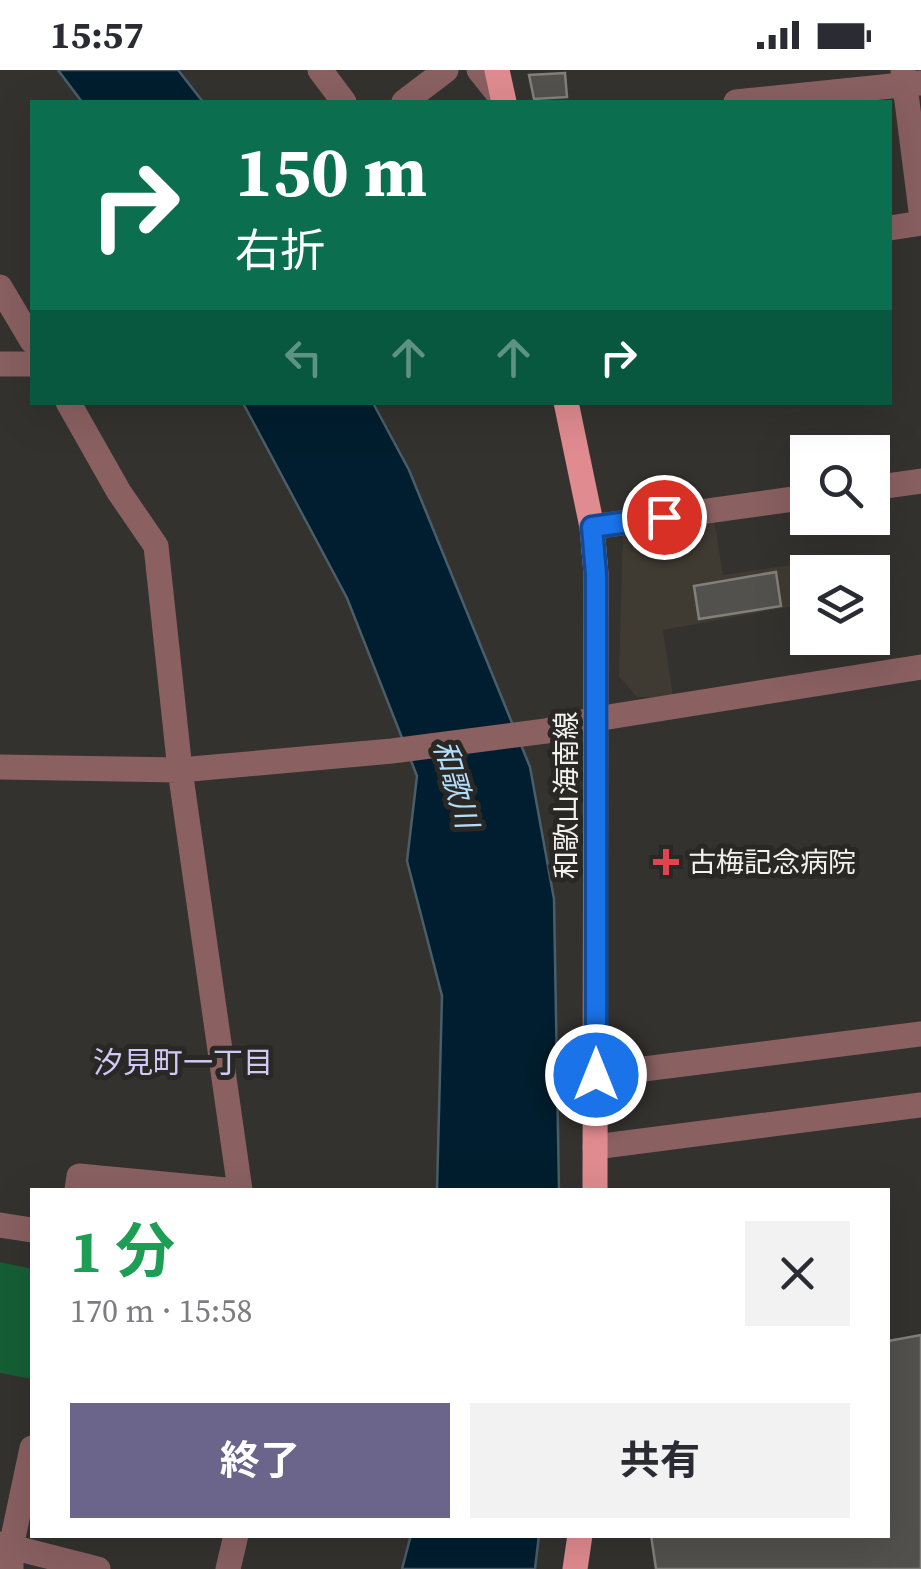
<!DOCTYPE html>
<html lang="ja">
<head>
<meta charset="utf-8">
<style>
	body { margin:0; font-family:"Source Serif 4","Noto Sans JP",serif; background:#f2f2f3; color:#2b2b33; height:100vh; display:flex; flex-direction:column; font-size:38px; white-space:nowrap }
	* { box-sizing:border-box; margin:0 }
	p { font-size:32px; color:#7c7c81 }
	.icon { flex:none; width:55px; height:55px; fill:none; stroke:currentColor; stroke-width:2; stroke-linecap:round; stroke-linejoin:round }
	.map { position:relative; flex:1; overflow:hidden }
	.panel { position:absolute; left:30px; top:1118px; width:860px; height:350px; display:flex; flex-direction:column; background:#fff; border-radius:0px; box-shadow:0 10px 40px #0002 }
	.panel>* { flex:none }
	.top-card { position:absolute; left:30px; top:30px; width:862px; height:305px; border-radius:0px; box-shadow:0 10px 40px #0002; background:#0b6e4f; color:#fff; overflow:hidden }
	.tools { position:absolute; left:790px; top:365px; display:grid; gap:20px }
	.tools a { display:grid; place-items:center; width:100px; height:100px; border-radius:0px; background:#fff; box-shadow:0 10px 40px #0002; font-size:50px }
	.pin { position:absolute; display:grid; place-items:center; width:85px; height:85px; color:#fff; margin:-42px; border:5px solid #fff; border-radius:50%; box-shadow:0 2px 10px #0007 }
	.me { position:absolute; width:110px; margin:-55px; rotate:0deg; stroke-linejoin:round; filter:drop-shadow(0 0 8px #0008) }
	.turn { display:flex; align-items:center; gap:35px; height:210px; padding:0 40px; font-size:45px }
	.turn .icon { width:130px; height:130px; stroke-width:2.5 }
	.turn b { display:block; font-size:70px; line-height:85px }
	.lanes { display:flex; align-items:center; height:95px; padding:0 40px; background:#0003; justify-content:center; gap:50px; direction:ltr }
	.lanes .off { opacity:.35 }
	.round { display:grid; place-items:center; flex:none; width:105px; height:105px; border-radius:0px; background:#f2f2f3 }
	.summary { display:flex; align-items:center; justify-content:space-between; height:170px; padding:0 40px }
	h1 { font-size:60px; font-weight:700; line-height:75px; color:#1e9e55 }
	.cta { display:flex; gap:20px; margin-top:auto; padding:20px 40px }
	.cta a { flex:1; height:115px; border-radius:0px; background:#6b658b; color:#fff; font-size:40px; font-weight:700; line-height:115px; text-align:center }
	.cta a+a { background:#f2f2f3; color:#2b2b33 }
	.status { display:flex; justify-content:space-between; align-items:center; height:70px; padding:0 50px; background:#fff; direction:ltr }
	.status svg { height:28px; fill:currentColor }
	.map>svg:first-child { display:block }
	.built { fill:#403b32 }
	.green { fill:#155f35 }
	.water { fill:#001e2f; stroke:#495e69; stroke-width:2.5 }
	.building { fill:#53514d; stroke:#82807c; stroke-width:2.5 }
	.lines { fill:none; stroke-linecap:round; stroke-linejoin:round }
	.minor { stroke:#8a6061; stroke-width:25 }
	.major { stroke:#e08b8f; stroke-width:25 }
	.route-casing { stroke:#114b97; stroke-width:25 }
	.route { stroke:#1a73e8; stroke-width:18 }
	.health-dot { fill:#e0444e; stroke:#2a2825; stroke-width:4 }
	.labels { text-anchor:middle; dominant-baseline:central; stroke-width:10; stroke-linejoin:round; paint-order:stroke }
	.street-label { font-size:28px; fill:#f4f2f0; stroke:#2a2825 }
	.poi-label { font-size:28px; fill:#f4f2f0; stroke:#2a2825; text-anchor:start }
	.water-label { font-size:30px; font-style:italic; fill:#b2defb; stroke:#2a2825 }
	.neighbourhood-label { font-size:30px; fill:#d0c9f4; stroke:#2a2825 }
</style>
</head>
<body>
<div class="status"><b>15:57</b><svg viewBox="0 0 49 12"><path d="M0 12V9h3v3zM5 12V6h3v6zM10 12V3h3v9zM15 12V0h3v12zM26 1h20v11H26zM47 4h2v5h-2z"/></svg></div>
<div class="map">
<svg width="921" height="1499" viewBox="0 0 921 1499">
	<rect width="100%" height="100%" fill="#34322f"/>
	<!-- built -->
	<path class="built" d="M714,449L723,505L798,494L805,534L663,560L673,627H637L619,606L623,461Z"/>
	<!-- green -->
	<path class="green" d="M0,1192L32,1199V1309L0,1303Z"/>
	<!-- water -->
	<path class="water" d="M58,0H178L203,32H82Z
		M243,333H373L409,400L530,697L554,829L559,1120H437L442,926L407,791L417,706L347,528Z
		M411,1465H539L535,1499H402Z"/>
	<!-- building -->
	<path class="building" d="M565,3L567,27L534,29L529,5Z
		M776,502L781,536L699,549L694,516Z
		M921,1265V1499H656L651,1465H888V1271Z"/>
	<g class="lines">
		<!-- minor -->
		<path class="minor" d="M320,0L344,32
			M479,0L503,30
			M903,0L921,141
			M404,32L446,0
			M736,32L921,13
			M890,158L921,153
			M0,217L32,271
			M0,294H32
			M68,332L119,422L156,476L180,700L240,1120
			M872,418L921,411
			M592,457L808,427
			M0,697L180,700L392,681L546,661L596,649L921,597
			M596,1005L921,964
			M595,1077L921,1035
			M77,1120L79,1106L226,1120
			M0,1155L32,1160
			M0,1474L98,1499
			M11,1499V1477L32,1378
			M228,1499L236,1465"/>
		<!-- major -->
		<path class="major" d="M497,0L504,32
			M566,332L592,457L596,504L595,1120
			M575,1499L580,1465"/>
	</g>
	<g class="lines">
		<!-- route casing -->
		<g class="route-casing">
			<path id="route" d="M596,1005V504L592,457L664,447"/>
		</g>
		<!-- route -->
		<use href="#route" class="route"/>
	</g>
	<!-- markers -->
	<path class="health-dot" d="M661 777h10v10h10v10h-10v10h-10v-10h-10v-10h10z"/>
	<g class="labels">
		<!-- street labels -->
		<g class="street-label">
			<text transform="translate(566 725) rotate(-90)">和歌山海南線</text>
		</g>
		<!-- poi labels -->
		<g class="poi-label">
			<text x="688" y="792">古梅記念病院</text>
		</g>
		<!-- water labels -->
		<g class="water-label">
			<text transform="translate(456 714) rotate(74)">和歌川</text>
		</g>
		<!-- neighbourhood labels -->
		<g class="neighbourhood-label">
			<text x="183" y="992">汐見町一丁目</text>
		</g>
	</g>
</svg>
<div class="tools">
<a><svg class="icon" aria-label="search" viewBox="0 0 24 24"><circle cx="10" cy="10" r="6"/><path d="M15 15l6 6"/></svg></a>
<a><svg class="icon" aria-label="layers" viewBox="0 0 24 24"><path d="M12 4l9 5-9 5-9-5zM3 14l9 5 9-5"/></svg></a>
</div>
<div class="pin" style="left:664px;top:447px;background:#d93025"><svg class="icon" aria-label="arrive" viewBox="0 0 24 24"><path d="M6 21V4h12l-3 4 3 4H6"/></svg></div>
<svg class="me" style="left:596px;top:1005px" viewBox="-20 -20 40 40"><circle r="17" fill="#1a73e8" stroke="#fff" stroke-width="3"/><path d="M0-11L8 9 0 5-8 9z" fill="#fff"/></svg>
<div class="top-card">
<div class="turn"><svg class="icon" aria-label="right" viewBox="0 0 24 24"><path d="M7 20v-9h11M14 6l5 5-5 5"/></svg><div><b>150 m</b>右折</div></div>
<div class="lanes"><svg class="icon off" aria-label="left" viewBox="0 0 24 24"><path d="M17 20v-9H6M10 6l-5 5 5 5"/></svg><svg class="icon off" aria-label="ahead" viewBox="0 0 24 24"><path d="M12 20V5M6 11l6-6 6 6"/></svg><svg class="icon off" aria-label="ahead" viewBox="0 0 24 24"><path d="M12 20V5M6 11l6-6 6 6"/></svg><svg class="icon" aria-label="right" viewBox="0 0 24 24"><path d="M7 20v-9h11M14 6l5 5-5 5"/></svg></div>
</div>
<section class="panel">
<div class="summary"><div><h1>1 分</h1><p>170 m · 15:58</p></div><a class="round"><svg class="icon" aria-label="close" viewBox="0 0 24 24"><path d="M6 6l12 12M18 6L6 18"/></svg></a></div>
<div class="cta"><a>終了</a><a>共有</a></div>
</section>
</div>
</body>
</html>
